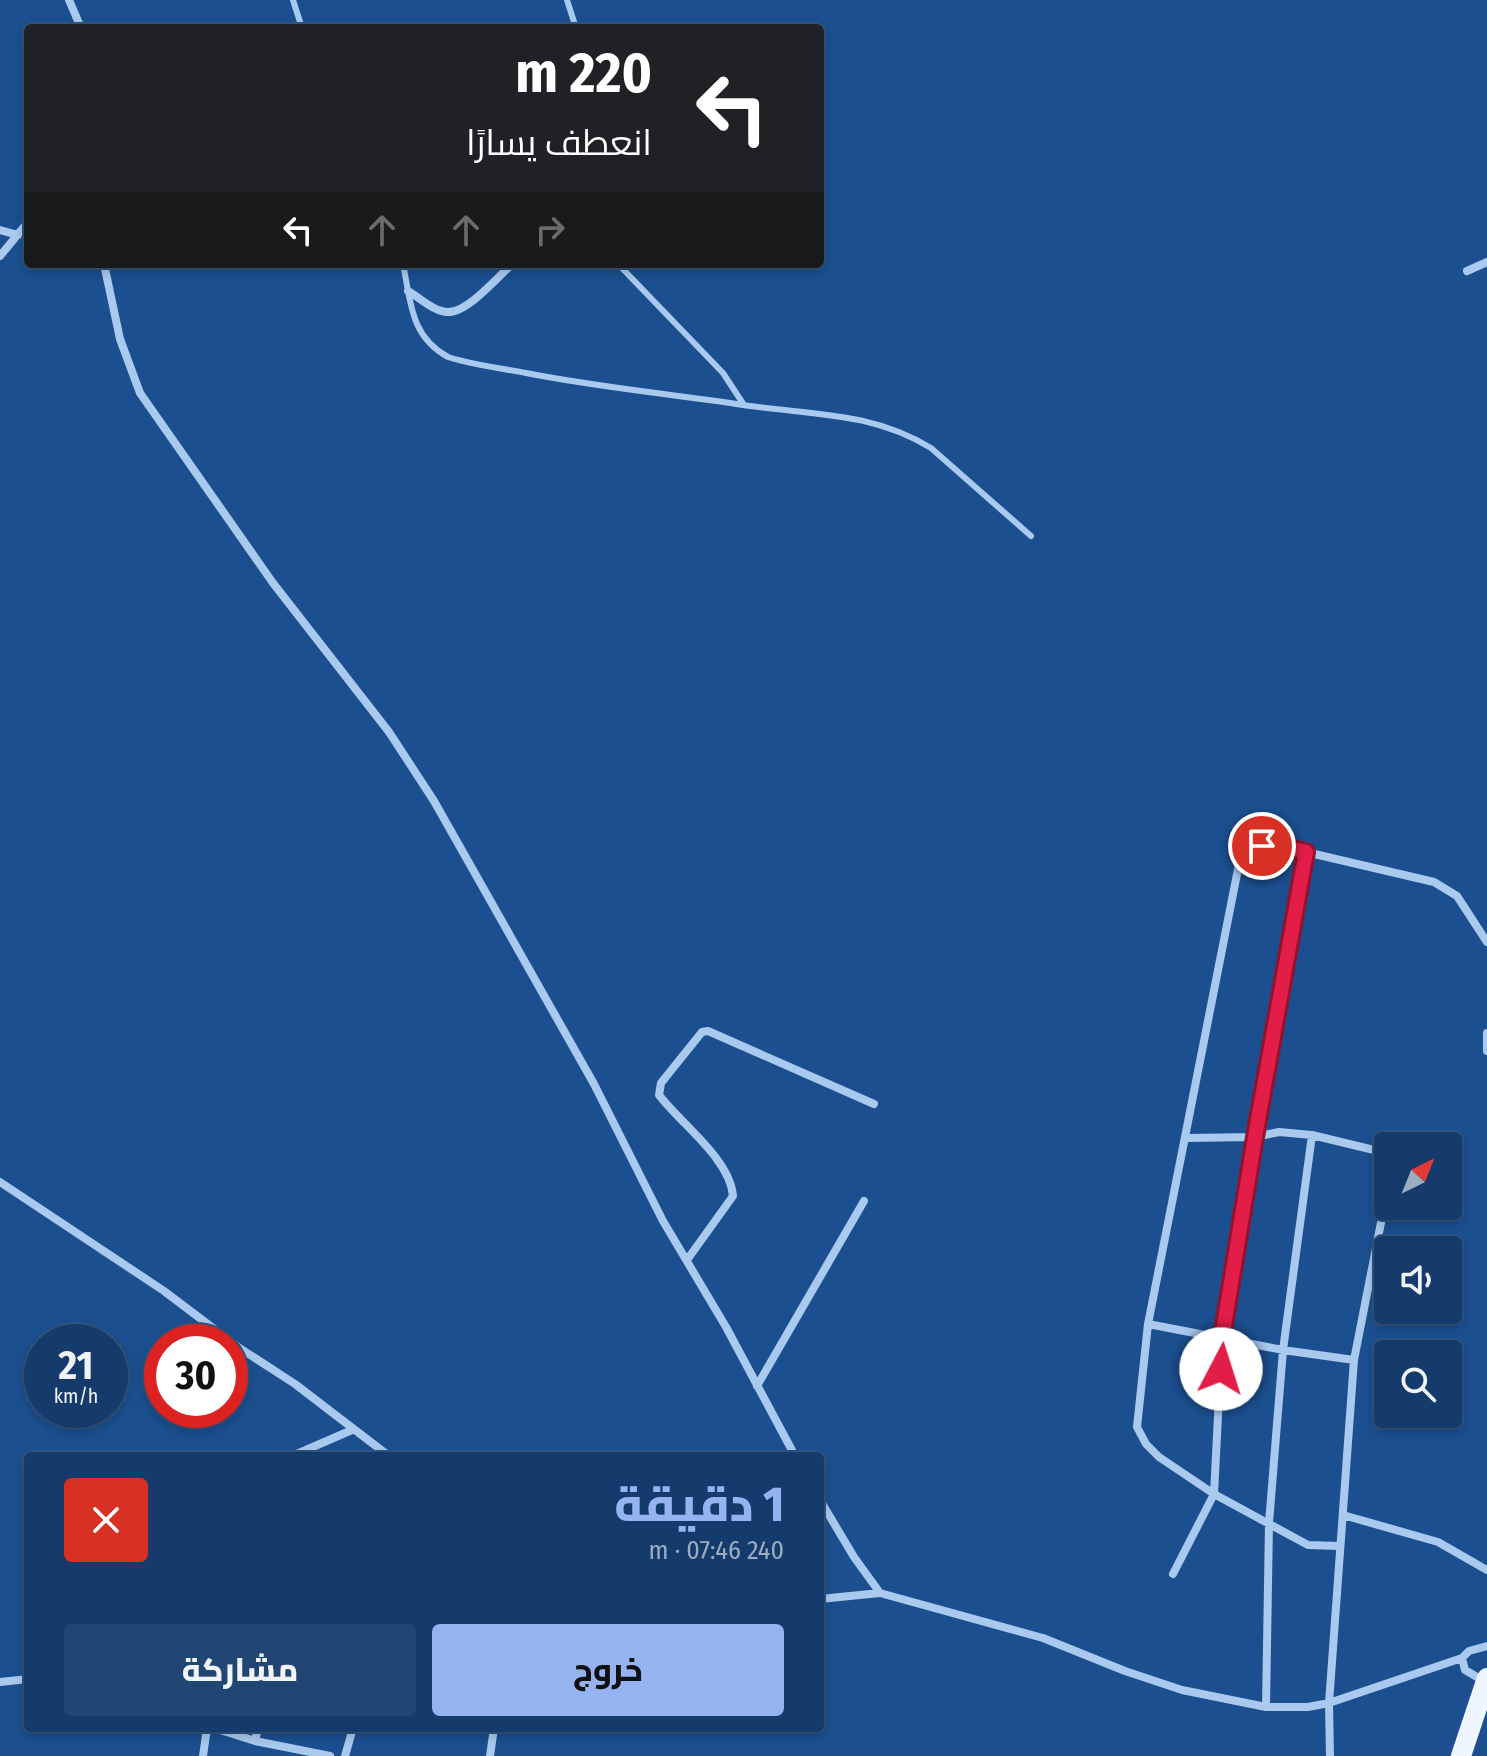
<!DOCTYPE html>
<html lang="ar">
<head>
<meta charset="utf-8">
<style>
	body { margin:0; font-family:"Fira Sans Condensed",Cairo,sans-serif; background:#214673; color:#f1f3f6; direction:rtl; height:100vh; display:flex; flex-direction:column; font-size:30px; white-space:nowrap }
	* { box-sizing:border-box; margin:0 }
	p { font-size:26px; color:#9dadc1 }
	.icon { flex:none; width:44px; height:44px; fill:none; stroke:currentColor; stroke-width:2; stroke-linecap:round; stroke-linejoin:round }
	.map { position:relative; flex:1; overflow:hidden; direction:ltr }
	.drawer { position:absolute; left:24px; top:1452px; width:800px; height:280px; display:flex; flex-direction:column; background:#143b6b; border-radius:8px; box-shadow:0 4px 12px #0003,0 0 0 2px #33557e; direction:rtl }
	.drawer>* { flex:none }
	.hud { position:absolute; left:24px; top:24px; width:800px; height:244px; border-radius:8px; box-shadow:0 4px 12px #0003,0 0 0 2px #33557e; direction:rtl; background:#202124; color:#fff; overflow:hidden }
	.needle { width:52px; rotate:43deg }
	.buttons { position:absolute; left:1374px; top:1132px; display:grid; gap:16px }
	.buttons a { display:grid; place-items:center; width:88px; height:88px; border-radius:8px; background:#143b6b; box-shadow:0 4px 12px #0003,0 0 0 2px #33557e; font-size:40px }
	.speed { position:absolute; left:24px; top:1324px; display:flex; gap:16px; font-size:40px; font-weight:700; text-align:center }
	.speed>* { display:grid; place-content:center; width:104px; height:104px; border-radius:50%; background:#143b6b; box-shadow:0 4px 12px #0003,0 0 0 2px #33557e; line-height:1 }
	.speed small { font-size:20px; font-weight:400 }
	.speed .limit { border:12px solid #d22; background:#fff; color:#111 }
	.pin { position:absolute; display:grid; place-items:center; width:68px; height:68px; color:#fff; margin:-34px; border:4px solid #fff; border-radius:50%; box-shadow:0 2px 8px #0007 }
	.me { position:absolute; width:88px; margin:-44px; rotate:5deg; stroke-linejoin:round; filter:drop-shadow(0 0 6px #0008) }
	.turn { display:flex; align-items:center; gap:28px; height:168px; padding:0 40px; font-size:36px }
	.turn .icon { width:104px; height:104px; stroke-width:2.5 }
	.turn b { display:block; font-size:56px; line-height:68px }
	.lanes { display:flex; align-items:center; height:76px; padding:0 40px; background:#0003; justify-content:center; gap:40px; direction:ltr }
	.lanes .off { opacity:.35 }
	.round { display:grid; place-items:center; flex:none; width:84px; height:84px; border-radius:8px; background:#214673 }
	.summary { display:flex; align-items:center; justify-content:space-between; height:136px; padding:0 40px }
	h1 { font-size:48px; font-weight:800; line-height:60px; color:#95b2f1 }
	.primary-button { display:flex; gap:16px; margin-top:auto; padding:16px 40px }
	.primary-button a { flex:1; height:92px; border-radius:8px; background:#95b2f1; color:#111; font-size:32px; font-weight:800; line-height:92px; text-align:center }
	.primary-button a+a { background:#214673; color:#f1f3f6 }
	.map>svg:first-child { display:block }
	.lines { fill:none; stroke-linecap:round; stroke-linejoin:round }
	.lane { stroke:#a9c9ee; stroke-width:6 }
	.street { stroke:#a9c9ee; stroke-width:8 }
	.primary { stroke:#f0f6ff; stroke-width:20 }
	.route-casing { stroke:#92132f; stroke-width:20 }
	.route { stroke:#e11d48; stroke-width:14 }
</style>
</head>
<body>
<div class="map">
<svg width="1487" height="1756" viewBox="0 0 1487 1756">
	<rect width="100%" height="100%" fill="#1b4f8f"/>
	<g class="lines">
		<!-- lane -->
		<path class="lane" d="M293,0L302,28
			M567,0L576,28
			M403,264C411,302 410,336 448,357C473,365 500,368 526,373C597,387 670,394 743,405C810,415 870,411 931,448L1031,536
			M618,264L723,373L744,405"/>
		<!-- street -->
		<path class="street" d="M69,0L81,28
			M0,230L18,235
			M0,256L28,222
			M104,264L120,339L140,393L273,583L389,732L434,801L594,1084L663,1221L726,1327L795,1456
			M1467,271L1487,262
			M408,291C420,298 433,311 447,312C466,314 498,277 512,264
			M1487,1033V1051
			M1186,1138L1255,1137L1279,1132L1312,1135L1374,1150L1388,1163
			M0,1182L164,1291L238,1347L295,1384L389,1456
			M687,1260L733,1196C730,1159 682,1125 659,1095L661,1083L702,1032L708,1031L874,1104
			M1148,1324L1283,1350L1354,1360
			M757,1386L864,1201
			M292,1456L352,1430
			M820,1500L854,1557L880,1593L1043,1638L1125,1671L1182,1690L1266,1707H1308L1329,1703L1462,1658L1469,1651L1487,1646
			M1343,1515L1438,1542L1487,1570
			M1339,1546L1308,1545L1214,1494L1159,1457L1146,1444L1137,1427L1148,1324L1239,864C1245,847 1260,846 1276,845L1434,882L1457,896L1487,942
			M1173,1574L1214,1494L1222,1338L1255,1137L1306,852
			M820,1599L880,1593
			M1462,1658L1465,1670L1484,1681
			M0,1682L28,1679
			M1266,1707L1269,1523L1283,1350L1312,1135
			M214,1728L255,1741L330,1756
			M255,1741L258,1728
			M203,1756L207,1728
			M345,1756L353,1728
			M490,1756L494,1728
			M1330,1756L1329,1703L1354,1360L1388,1187"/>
		<!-- primary -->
		<path class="primary" d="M1461,1756L1487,1678"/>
	</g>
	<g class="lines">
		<!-- route casing -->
		<g class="route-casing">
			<path id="route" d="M1221,1369L1222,1338L1255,1137L1306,852L1276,845L1262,846"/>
		</g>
		<!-- route -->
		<use href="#route" class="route"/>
	</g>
</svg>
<div class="buttons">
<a><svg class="needle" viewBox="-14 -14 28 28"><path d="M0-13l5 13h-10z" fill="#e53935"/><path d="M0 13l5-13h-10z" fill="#9dadc1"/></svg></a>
<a><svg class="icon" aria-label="sound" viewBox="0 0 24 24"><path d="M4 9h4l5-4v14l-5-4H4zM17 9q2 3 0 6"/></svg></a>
<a><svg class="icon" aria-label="search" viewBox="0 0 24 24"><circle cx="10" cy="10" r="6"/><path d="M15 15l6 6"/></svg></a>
</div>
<div class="speed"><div>21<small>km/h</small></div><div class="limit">30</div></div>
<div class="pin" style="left:1262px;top:846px;background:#d93025"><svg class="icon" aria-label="arrive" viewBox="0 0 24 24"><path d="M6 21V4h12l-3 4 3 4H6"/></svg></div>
<svg class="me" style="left:1221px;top:1369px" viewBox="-20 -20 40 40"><circle r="19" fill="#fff"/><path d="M0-13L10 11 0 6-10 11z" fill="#e11d48"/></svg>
<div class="hud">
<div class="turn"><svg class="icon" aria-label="left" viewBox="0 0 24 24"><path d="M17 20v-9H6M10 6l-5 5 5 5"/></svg><div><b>220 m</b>انعطف يسارًا</div></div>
<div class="lanes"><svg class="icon" aria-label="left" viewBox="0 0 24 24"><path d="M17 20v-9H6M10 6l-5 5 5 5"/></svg><svg class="icon off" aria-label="ahead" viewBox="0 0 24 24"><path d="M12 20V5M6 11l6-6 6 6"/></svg><svg class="icon off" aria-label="ahead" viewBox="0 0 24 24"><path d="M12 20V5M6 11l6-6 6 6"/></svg><svg class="icon off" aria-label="right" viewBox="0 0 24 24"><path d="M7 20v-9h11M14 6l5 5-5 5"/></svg></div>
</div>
<section class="drawer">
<div class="summary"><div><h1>1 دقيقة</h1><p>240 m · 07:46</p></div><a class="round" style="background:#d93025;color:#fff"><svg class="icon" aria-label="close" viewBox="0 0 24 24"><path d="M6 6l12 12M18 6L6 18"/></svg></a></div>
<div class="primary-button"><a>خروج</a><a>مشاركة</a></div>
</section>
</div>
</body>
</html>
